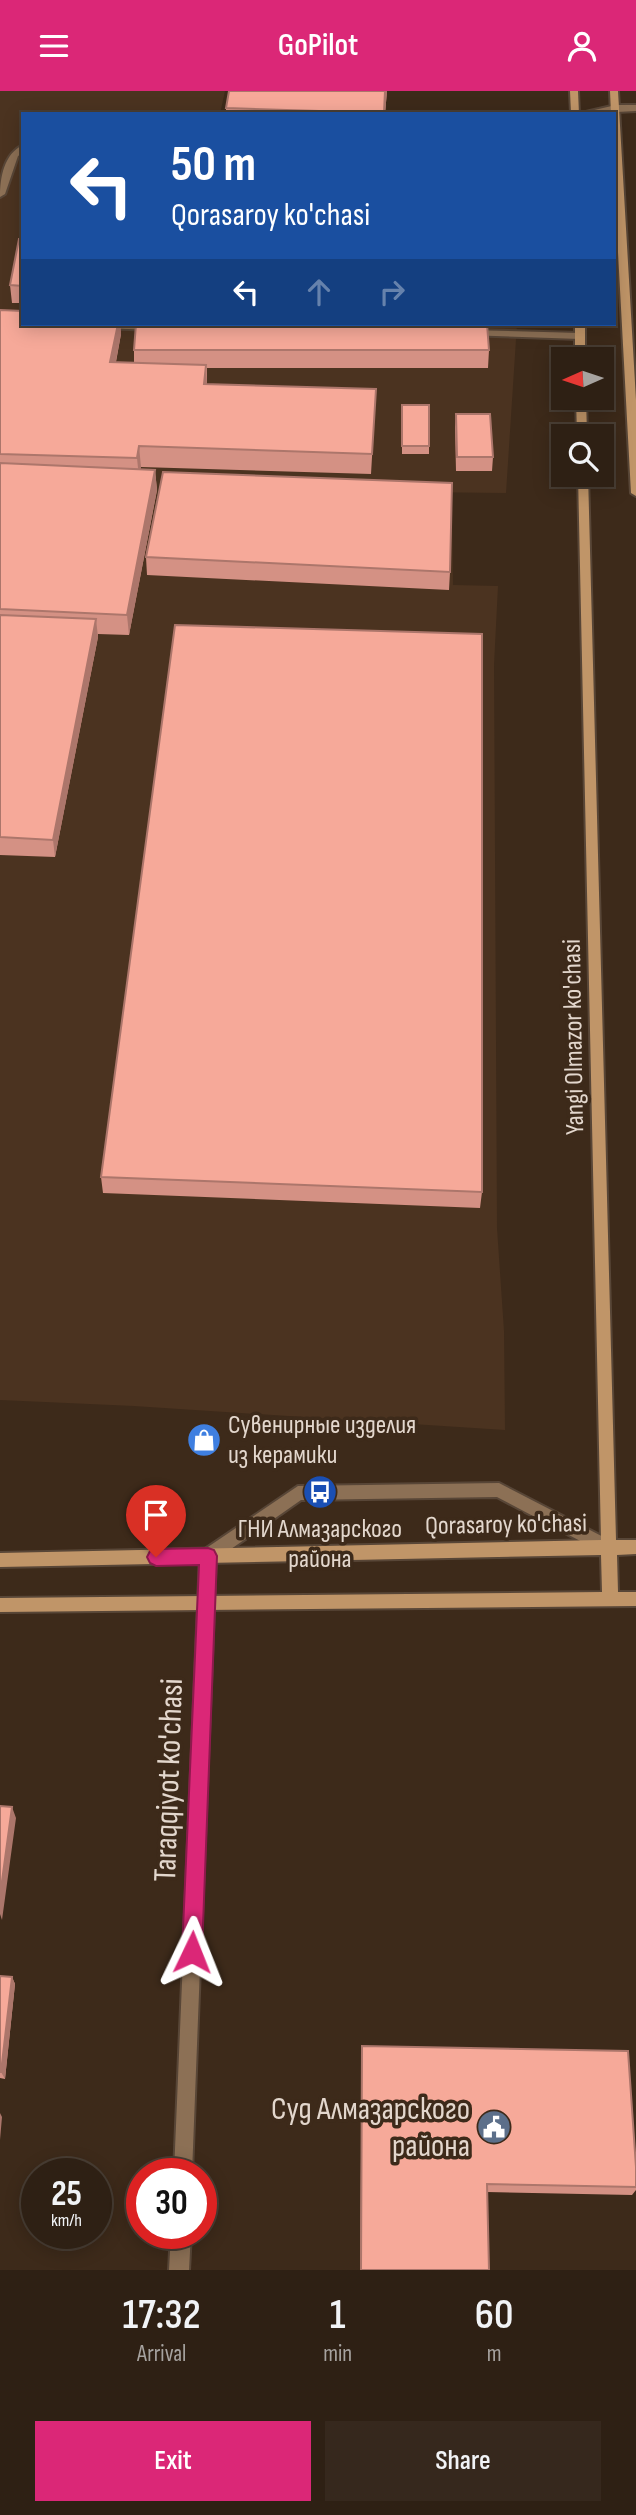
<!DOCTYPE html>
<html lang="en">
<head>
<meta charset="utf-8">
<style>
	body { margin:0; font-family:"Sofia Sans Condensed",sans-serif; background:#36281d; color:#f1f3f6; height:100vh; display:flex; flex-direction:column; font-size:26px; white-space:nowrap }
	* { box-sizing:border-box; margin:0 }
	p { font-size:23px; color:#a7a3a0 }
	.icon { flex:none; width:38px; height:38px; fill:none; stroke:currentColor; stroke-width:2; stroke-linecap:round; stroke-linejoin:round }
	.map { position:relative; height:2179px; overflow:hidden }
	.side { display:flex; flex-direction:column; background:#2e2014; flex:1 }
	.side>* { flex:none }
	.guide { position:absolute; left:21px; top:21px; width:595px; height:214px; border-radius:0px; box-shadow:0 4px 18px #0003,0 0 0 2px #493e34; background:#1a4fa0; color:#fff; overflow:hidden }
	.needle { width:46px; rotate:267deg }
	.fabs { position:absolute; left:551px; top:256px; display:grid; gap:14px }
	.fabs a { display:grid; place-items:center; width:63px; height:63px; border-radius:0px; background:#2e2014; box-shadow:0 4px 18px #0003,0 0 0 2px #493e34; font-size:35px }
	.speed { position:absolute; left:21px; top:2067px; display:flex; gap:14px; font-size:35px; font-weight:700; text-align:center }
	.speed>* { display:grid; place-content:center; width:91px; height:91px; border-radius:50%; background:#2e2014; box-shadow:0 4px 18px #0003,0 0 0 2px #493e34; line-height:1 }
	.speed small { font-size:18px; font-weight:400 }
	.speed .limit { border:10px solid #d22; background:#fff; color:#111 }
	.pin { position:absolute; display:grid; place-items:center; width:60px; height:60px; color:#fff; margin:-72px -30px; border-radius:50% 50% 50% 0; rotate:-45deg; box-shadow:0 0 7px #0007 }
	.pin .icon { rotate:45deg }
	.me { position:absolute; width:77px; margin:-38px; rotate:2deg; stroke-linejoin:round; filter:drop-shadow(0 0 5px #0008) }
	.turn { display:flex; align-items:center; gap:24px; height:147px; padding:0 35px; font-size:32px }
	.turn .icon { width:91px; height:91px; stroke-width:2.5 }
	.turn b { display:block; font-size:49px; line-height:60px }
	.lanes { display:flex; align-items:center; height:66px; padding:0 35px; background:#0003; justify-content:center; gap:35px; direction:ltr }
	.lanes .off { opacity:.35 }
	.eta { display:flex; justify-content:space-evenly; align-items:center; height:119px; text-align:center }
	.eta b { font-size:42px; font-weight:600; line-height:49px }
	.button { display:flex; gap:14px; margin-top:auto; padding:14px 35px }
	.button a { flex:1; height:80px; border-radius:0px; background:#db2777; color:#fff; font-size:28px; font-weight:600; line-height:80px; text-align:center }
	.button a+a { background:#36281d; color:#f1f3f6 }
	header { display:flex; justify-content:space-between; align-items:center; height:91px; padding:0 35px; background:#db2777; color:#fff; font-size:32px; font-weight:600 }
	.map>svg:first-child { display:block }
	.built { fill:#4b3320 }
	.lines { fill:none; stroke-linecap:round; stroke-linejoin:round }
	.service-casing { stroke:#584637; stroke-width:4 }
	.minor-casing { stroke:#584637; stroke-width:4 }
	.secondary-casing { stroke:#584637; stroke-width:4 }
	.service { fill:#8c7055; fill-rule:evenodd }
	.minor { fill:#8c7055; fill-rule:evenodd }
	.secondary { fill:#c09568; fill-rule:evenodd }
	.wall { fill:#d49184 }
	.shaded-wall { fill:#ac766b }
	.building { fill:#f6a999; stroke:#ac766b; stroke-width:2 }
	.route { fill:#db2777; stroke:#8e194d; stroke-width:2 }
	.labels { text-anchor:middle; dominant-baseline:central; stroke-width:7; stroke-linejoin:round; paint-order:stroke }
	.street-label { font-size:26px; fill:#e3d7cd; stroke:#3d2a1a }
	.poi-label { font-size:26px; fill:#e3d7cd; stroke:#3d2a1a; text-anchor:start }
	.near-street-label { font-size:32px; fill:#e3d7cd; stroke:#3d2a1a }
	.near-poi-label { font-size:32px; fill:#e3d7cd; stroke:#3d2a1a; text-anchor:end }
</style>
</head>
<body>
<header><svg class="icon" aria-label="menu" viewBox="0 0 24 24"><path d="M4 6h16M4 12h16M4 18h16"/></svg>GoPilot<svg class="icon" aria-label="person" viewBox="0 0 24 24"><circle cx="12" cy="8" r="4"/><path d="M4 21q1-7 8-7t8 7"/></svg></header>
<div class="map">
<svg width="636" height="2179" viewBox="0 0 636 2179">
	<rect width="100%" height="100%" fill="#3d2a1a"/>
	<!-- built -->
	<path class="built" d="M0,0H225L220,23H23V233H517L506,402L220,399L452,407L453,494L498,495L494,574L497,1137L504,1240L505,1339L134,1315L0,1309Z"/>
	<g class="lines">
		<!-- service casing -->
		<g class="service-casing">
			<path id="service" d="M23,54V62L18,65L5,103L0,106C0,86 4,63 23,54Z
				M68,233H146L160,236L155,239L73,236Z
				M469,239L580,242L585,245L580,248L466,244V240Z
				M499,1392L615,1452L617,1457L615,1462L609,1464L603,1462L497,1406L301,1409L214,1470L208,1472L202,1470L200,1465L202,1460L298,1395Z"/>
		</g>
		<!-- minor casing -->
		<g class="minor-casing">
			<path id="minor" d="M616,14H636V20L577,23Z
				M208,1458L214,1460L216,1465L192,2082H174L200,1465L202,1460Z
				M171,2142H191L189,2179H169Z"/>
		</g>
		<!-- secondary casing -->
		<g class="secondary-casing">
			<path id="secondary" d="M570,0H578L579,23H571Z
				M610,0H618L636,309V405L631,402L614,87V23H611Z
				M575,233H585V268H575Z
				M576,306H586L587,345H577Z
				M578,383H588L616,1449H636V1463L617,1464L618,1501H636V1515L0,1521V1507L602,1501L601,1464L0,1476V1462L601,1449Z"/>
		</g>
		<!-- service -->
		<use href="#service" class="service"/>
		<!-- minor -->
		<use href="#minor" class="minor"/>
		<!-- secondary -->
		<use href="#secondary" class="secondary"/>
	</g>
	<!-- wall -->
	<path class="wall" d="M387,0L385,23H226V17Z
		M23,148V212H12L10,194Z
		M0,219L23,233H120L121,243L116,271L134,272V259H489L488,277H207V293L376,298L371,383L141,376L140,379H155L157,399L129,544L98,543V546L55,766L0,764Z
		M402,314L429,355V363H402Z
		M456,323L493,366L492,380H456L455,336Z
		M146,466L450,481L449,499L147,484Z
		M101,1086L482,1101L480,1117L103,1102Z
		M0,1885L12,1886L15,1893L5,1988L0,1987Z
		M362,1955L636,2076V2099L632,2104L487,2101L489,2179H360Z"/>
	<!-- shaded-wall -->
	<path class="shaded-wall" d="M385,0H387L385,23H384Z
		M118,233H120L121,243L112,291L110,271Z
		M206,274L207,294L204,293Z
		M139,355L141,376L139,387L137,367Z
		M155,379L157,399L129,544L127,524Z
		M96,528L98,546L55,766L53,749Z
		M12,1716L16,1727L2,1829L0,1823V1805Z
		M12,1886L15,1893L5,1988L1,1981Z
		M0,2022L2,2026L0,2049Z"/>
	<!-- building -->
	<path class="building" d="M229,0H385L384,22L226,17Z
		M19,148H23V195L10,194Z
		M0,219L23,220V233H118L110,271L206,274L204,293L376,298L372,363L139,355L137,367L0,363Z
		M136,233H487L489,259H134Z
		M402,314H429V355H402Z
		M456,323H490L493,366H457Z
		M0,372L155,379L127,524L0,518Z
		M163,381L452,392L450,481L146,466Z
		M0,524L96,528L53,749L0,746Z
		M175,534L482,543V1101L101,1086Z
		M0,1715L12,1716L0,1805Z
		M0,1885L12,1886L1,1981H0Z
		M362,1955L628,1960L636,2076V2096L487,2093L489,2179H361Z"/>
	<!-- route -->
	<path class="route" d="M208,1457L214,1459L217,1465L202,1861L199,1868L192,1871L185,1868L182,1861L199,1474L156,1475L150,1472L147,1466L150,1460L156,1458Z"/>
	<!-- icons -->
	<defs>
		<g id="shop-disc" transform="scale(1.75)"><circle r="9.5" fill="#3f7fe0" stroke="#3d2a1a"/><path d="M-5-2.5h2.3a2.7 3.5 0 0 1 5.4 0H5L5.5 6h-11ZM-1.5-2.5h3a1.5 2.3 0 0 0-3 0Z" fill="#fff"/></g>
		<g id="bus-disc" transform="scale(1.75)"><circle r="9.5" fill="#1a4fb4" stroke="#3d2a1a"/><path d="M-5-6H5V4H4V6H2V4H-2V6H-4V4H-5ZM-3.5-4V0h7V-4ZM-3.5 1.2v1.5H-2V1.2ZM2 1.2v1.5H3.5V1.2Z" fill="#fff"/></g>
		<g id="civic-disc" transform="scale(1.75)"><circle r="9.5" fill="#5c6f8a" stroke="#3d2a1a"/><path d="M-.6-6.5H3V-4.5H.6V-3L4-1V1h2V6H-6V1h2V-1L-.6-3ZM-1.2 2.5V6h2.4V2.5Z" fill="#fff"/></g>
	</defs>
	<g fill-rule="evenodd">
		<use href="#shop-disc" x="204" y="1349"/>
		<use href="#bus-disc" x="320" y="1401"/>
		<use href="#civic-disc" x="494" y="2036"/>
	</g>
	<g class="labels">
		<!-- street labels -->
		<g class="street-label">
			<text transform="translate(574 946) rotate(-91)">Yangi Olmazor ko'chasi</text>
			<text transform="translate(506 1434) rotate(-1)">Qorasaroy ko'chasi</text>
		</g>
		<!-- poi labels -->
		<g class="poi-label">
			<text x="228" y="1334">Сувенирные изделия<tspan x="228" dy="30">из керамики</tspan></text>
			<text x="320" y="1438" text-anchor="middle">ГНИ Алмазарского<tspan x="320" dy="30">района</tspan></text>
		</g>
		<!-- near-street labels -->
		<g class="near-street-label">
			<text transform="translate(169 1689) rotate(-88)">Taraqqiyot ko'chasi</text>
		</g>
		<!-- near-poi labels -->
		<g class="near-poi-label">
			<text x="470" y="2018">Суд Алмазарского<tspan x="470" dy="37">района</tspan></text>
		</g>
	</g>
</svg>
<div class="fabs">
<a><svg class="needle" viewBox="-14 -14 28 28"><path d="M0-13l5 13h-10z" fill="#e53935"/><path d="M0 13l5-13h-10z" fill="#a7a3a0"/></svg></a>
<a><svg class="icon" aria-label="search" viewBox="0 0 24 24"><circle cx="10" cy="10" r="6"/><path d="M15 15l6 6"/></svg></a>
</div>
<div class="speed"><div>25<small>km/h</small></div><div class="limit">30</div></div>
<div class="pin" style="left:156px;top:1466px;background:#d93025"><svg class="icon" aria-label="arrive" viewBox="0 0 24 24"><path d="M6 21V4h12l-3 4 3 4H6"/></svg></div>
<svg class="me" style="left:192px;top:1861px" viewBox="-20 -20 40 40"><path d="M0-17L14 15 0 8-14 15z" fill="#db2777" stroke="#fff" stroke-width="4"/></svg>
<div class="guide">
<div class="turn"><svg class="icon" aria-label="left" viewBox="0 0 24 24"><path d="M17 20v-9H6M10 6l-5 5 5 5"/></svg><div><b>50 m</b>Qorasaroy ko'chasi</div></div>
<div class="lanes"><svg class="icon" aria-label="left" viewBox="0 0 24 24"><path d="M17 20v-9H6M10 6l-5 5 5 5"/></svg><svg class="icon off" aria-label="ahead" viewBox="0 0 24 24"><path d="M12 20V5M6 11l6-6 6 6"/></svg><svg class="icon off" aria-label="right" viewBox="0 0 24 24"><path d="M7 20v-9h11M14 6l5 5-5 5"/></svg></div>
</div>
</div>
<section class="side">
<div class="eta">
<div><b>17:32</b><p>Arrival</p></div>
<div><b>1</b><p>min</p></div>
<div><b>60</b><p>m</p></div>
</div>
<div class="button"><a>Exit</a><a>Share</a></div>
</section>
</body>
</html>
